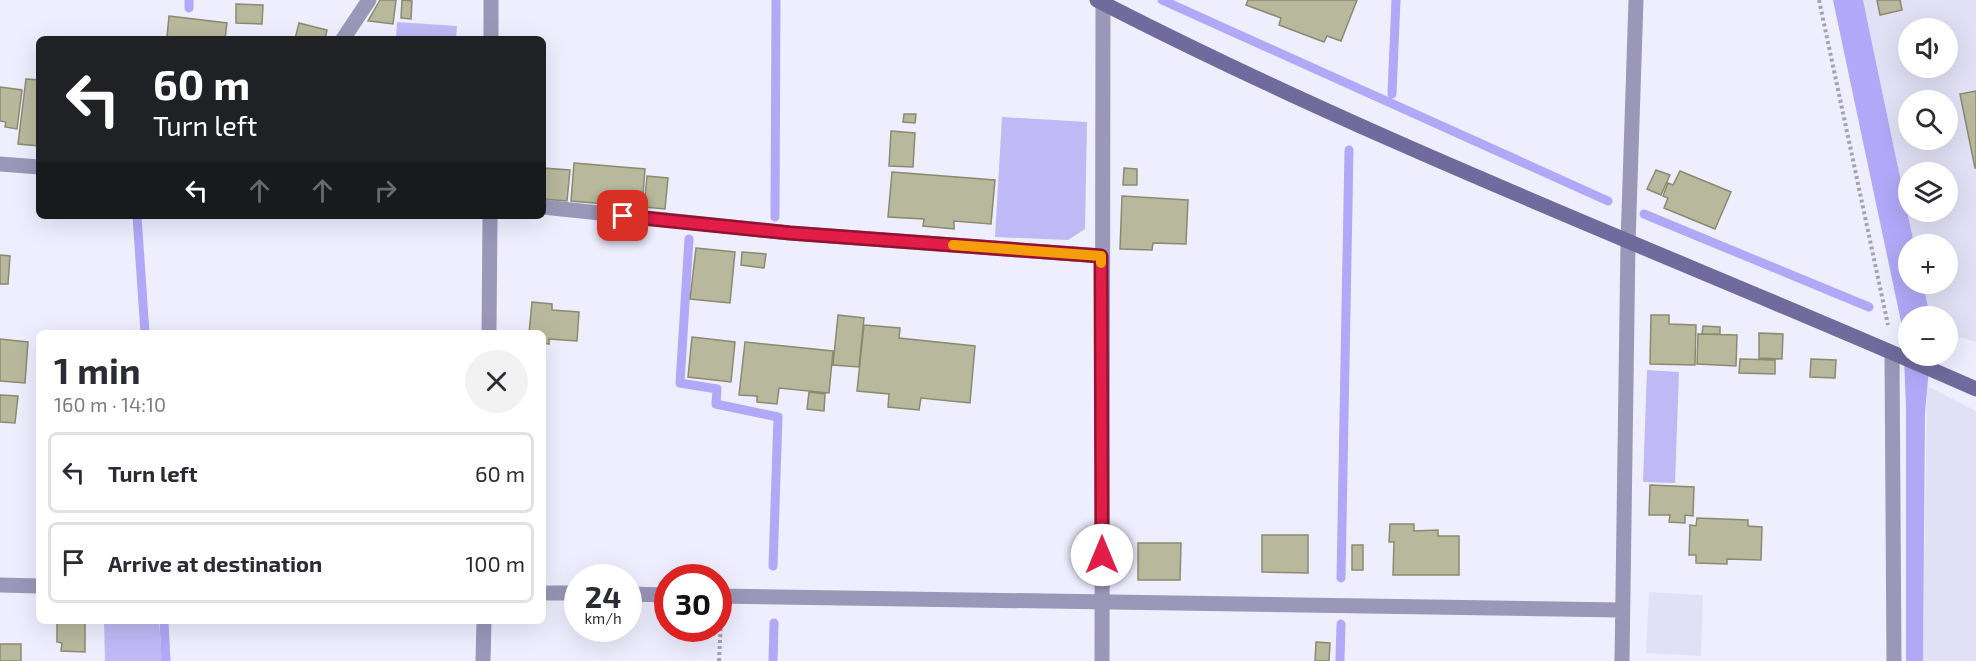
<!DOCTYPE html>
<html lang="en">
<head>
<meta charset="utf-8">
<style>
	body { margin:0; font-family:"Exo 2",sans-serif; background:#f2f2f3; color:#2b2b33; height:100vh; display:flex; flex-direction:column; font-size:22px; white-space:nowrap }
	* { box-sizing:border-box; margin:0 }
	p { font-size:20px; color:#7c7c81 }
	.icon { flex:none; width:33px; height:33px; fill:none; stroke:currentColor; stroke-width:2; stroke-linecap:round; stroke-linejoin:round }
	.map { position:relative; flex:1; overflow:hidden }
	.panel { position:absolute; left:36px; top:330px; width:510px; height:294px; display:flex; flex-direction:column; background:#fff; border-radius:9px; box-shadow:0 6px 24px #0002 }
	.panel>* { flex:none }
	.guide { position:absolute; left:36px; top:36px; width:510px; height:183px; border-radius:9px; box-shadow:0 6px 24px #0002; background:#202124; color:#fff; overflow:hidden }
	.fabs { position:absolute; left:1898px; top:18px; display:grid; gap:12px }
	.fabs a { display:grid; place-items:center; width:60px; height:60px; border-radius:50%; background:#fff; box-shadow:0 6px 24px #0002; font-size:30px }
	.speed { position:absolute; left:564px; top:564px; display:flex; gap:12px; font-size:30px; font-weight:700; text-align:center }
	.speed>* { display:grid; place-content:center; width:78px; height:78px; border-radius:50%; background:#fff; box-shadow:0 6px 24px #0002; line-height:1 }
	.speed small { font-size:15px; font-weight:400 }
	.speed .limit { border:9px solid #d22; background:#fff; color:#111 }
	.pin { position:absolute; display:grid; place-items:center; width:51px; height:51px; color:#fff; margin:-26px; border-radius:12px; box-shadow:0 3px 9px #0006 }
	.me { position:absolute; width:66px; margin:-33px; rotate:0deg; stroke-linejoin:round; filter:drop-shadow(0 0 4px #0008) }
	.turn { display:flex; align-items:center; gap:21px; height:126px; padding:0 18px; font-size:27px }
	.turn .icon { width:78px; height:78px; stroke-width:2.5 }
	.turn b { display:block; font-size:42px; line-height:51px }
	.lanes { display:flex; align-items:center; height:57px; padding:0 18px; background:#0003; justify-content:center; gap:30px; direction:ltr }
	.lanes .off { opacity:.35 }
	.round { display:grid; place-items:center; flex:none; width:63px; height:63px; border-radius:32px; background:#f2f2f3 }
	.head { display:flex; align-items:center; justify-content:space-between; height:102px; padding:0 18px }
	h1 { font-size:36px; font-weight:700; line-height:45px }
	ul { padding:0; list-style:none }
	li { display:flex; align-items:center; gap:18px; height:81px; margin:0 12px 9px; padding:0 6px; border:3px solid #e1e1e2; border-radius:9px }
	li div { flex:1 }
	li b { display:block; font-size:22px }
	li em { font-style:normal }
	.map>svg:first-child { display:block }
	.built { fill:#e1e0f5; fill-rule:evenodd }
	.green { fill:#bfb9f5 }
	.water { fill:#b1a8f7 }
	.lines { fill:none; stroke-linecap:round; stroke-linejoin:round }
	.stream { stroke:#b1a8f7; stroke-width:9 }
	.building { fill:#b8b89d; stroke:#8a8a70; stroke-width:1.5 }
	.path { stroke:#a3a3b1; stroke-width:4; stroke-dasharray:3 3; stroke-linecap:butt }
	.street { stroke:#9a97b9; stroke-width:15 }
	.secondary { stroke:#716b9d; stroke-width:15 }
	.route-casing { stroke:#92132f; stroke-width:15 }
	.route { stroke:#e11d48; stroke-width:10 }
	.slow { stroke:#f59e0b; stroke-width:10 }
</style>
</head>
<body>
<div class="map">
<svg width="1976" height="661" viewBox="0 0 1976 661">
	<rect width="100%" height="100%" fill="#efeeff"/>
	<!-- built -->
	<path class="built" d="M1863,0H1976V342L1947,333V316H1930L1923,284H1947V244H1914ZM1908,28H1947V68H1908ZM1908,100H1947V140H1908ZM1908,172H1947V212H1908Z
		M1927,386L1976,411V661H1923Z
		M1649,592L1703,595L1701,656L1646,653Z"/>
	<!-- green -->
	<path class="green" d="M397,22L457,26L456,39H396Z
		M1002,117L1087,122L1085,229L1068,240L995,237Z
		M1647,370L1679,372L1675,483L1643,482Z
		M104,621H159L162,661H105Z"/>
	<!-- water -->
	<path class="water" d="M1833,0H1863L1914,244H1908V284H1923L1930,316H1908V356H1930L1925,413L1923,661H1906V408L1903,331Z"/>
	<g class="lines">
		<!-- stream -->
		<path class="stream" d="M1162,0L1608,201
			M189,8V0
			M1392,94L1396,0
			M1644,214L1869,307
			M137,216L145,333
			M775,217L776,0
			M689,239L680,383L717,389L716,404L778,417L773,566
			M1341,578L1349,150
			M164,621L166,661
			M773,661L774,623
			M1340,661L1341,624"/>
	</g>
	<!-- building -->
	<path class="building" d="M380,0H396L393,24L368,21Z
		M402,0L412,1L411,19L401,18Z
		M1248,0H1357L1341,41L1327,36L1324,42L1279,25L1281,18L1246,5Z
		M1877,0H1900L1902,10L1880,15Z
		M236,4L263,5L262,24L236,23Z
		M169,16L227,23L225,39L167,37Z
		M299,23L327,30L325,39H295Z
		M26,79L39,80V146L18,144Z
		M0,87L22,90L17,129L5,127L6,122L0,121Z
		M1976,91V168H1975L1960,94Z
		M904,114H916L915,123L903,122Z
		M891,131L915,133L913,167L889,166Z
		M574,163L645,169L642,207L571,201Z
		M543,168L570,170L567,201L543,199Z
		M1124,168L1137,169V185H1123Z
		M1656,170L1670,175L1661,195L1647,189Z
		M1680,171L1731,192L1715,229L1664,208L1668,198L1663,196L1668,183L1673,185Z
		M892,172L995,180L991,224L954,221V229L923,226L924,219L888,217Z
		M647,176L668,178L665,209L644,207Z
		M1122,196L1188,200L1186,244L1153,243L1152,250L1120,249Z
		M696,248L735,252L730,303L690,299Z
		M742,252L766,254L764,268L741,265Z
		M0,255L10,256L8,284H0Z
		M532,302L552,304V310L579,312L577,341L549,339V344L543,343V333H529Z
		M838,315L864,318L859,367L833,365Z
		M1651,315H1669V324L1696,325L1695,365L1650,364Z
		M864,325L900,328L899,338L975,346L970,403L921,398L919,410L888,407L889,394L857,391Z
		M1703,326L1720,327V334H1702Z
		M1759,333L1783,334L1782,359L1759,358Z
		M1698,334L1737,335L1736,366L1697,364Z
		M692,337L735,342L731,382L688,377Z
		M0,339L28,342L25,383L0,381Z
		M745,342L833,351L829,393L779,388L777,404L757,402V396L739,395Z
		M1740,359L1775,360V374L1739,373Z
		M1811,359L1836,360L1835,378L1810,377Z
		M809,392L825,394L824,411L807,409Z
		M0,395L18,396L15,423L0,422Z
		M1650,485L1694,487L1693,516L1685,515V523L1669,522L1670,515H1649Z
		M1697,518L1748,520V526L1762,527L1761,560L1727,559V564L1696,563V555H1689L1690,525L1696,526Z
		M1390,524H1414V531L1438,530V536H1459V575H1393L1394,542H1389Z
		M1262,535H1308V573L1262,572Z
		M1138,543H1181L1180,580H1138Z
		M1352,545H1363V570H1352Z
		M57,621H85V652L61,651L62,643L57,642Z
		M1316,642L1330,643L1329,661H1315Z
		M0,644H21V661H0Z"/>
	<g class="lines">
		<!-- path -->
		<path class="path" d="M1819,0L1888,325
			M719,661L721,620"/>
		<!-- street -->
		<path class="street" d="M343,39L369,0
			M491,39V0
			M0,164L39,167
			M543,207L790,233L1101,256
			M489,333L490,216
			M1892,355L1894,661
			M0,585L39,586
			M543,593H578
			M628,594L668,595
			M718,596L1622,610
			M483,661L484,621
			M1102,661L1103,0
			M1622,661L1628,243L1636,0"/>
		<!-- secondary -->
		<path class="secondary" d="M1097,0C1382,147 1683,260 1976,389"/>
	</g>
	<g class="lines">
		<!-- route casing -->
		<g class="route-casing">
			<path id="route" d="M623,216L790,233L1101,256L1102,555"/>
		</g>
		<!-- route -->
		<use href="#route" class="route"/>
		<!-- slow -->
		<path class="slow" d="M953,245L1101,256V263"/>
	</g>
</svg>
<div class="fabs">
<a><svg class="icon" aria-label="sound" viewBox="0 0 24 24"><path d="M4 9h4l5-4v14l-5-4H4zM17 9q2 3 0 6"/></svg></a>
<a><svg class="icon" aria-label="search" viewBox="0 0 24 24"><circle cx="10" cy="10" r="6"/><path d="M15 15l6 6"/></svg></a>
<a><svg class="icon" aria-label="layers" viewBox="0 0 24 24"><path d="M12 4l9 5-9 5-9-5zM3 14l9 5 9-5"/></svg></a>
<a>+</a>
<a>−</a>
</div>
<div class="speed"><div>24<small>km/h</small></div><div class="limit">30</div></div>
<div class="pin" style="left:623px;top:216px;background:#d93025"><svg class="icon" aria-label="arrive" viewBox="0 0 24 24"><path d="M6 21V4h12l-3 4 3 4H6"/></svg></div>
<svg class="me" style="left:1102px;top:555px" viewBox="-20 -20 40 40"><circle r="19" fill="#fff"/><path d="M0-13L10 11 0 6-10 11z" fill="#e11d48"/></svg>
<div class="guide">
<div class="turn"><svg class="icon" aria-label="left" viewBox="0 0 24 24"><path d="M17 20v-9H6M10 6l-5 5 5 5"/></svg><div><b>60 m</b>Turn left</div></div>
<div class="lanes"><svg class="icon" aria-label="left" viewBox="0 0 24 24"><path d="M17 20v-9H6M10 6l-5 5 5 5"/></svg><svg class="icon off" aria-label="ahead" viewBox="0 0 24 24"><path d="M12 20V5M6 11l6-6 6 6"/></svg><svg class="icon off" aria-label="ahead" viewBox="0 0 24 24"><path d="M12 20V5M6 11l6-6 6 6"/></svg><svg class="icon off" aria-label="right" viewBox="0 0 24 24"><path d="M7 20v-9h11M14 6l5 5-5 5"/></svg></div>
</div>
<section class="panel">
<div class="head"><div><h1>1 min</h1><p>160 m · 14:10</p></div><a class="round"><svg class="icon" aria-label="close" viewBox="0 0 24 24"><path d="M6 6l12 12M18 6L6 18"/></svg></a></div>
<ul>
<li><svg class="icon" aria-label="left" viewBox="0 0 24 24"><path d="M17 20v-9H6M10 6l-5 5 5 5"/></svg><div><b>Turn left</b></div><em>60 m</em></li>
<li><svg class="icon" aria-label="arrive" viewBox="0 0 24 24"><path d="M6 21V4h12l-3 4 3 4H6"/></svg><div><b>Arrive at destination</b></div><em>100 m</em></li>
</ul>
</section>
</div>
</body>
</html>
